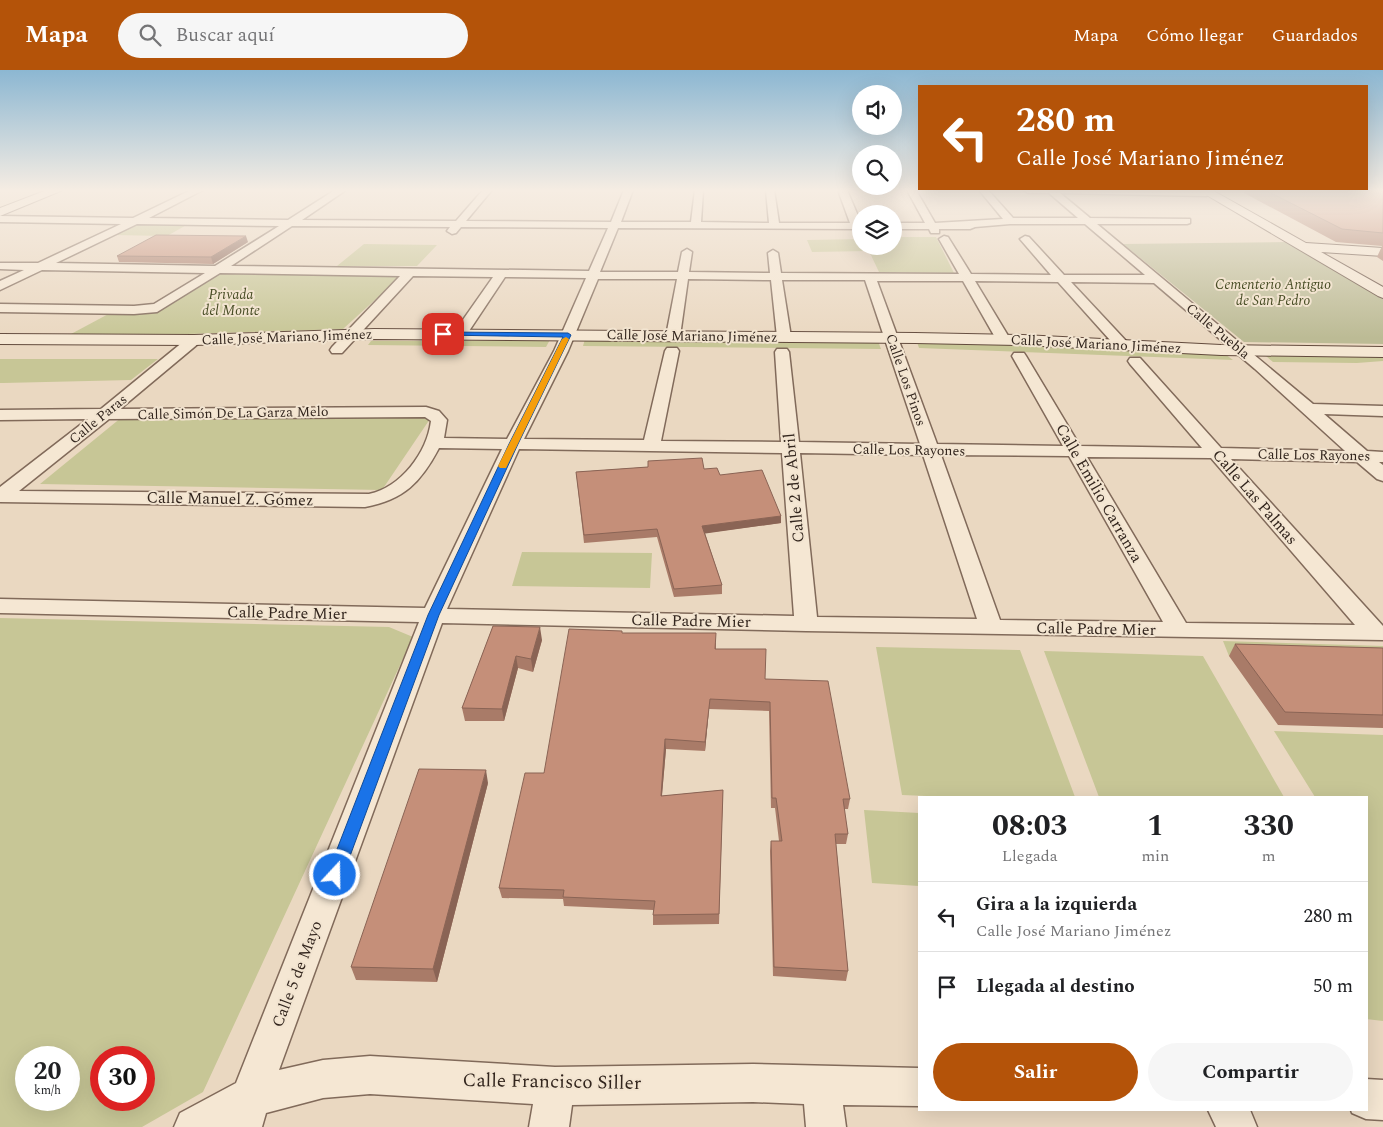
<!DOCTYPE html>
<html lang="es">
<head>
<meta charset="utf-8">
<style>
	body { margin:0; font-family:Spectral,serif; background:#f6f6f6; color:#202124; height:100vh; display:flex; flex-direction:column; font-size:19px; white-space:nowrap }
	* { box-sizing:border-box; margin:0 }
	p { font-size:16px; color:#757577 }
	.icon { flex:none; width:28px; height:28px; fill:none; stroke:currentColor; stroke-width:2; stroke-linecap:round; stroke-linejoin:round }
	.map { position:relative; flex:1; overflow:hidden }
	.sheet { position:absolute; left:918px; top:726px; width:450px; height:315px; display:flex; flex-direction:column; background:#fff; border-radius:0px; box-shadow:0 5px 20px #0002 }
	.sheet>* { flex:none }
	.top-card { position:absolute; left:918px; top:15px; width:450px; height:105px; border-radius:0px; box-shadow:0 5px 20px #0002; background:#b45309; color:#fff; overflow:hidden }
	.controls { position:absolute; left:852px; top:15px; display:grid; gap:10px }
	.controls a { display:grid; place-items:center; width:50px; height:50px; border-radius:50%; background:#fff; box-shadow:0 5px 20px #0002; font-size:25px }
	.speed { position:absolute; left:15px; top:976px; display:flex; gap:10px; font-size:25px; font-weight:700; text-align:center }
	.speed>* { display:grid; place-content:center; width:65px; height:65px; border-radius:50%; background:#fff; box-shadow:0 5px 20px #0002; line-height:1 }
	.speed small { font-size:12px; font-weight:400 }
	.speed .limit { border:8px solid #d22; background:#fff; color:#111 }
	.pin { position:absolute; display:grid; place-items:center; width:42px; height:42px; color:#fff; margin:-21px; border-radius:10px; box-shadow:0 2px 8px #0006 }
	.me { position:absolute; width:55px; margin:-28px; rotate:21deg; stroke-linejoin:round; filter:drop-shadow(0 0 4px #0008) }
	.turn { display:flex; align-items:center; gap:18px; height:105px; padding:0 15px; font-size:22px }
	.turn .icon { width:65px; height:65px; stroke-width:2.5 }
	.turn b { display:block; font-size:35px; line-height:42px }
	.eta { display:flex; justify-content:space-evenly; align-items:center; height:85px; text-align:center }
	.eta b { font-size:30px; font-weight:700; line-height:35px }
	.cta { display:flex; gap:10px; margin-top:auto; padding:10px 15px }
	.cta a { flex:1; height:58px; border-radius:30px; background:#b45309; color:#fff; font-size:20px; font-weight:700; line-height:58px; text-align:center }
	.cta a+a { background:#f6f6f6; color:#202124 }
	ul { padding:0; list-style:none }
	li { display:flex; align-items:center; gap:15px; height:70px; padding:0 15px; border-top:1px solid #e0e0e0 }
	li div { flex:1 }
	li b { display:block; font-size:19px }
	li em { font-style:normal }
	header { display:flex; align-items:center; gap:30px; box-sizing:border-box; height:70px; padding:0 25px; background:#b45309; color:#fff }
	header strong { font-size:24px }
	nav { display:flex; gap:28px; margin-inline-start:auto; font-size:18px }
	.search { width:350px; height:45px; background:#f6f6f6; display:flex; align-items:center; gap:12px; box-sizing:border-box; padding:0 18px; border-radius:28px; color:#757577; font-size:19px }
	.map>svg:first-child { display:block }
	.green { fill:#c7c696; fill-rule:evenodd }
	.cemetery { fill:#bcbb95 }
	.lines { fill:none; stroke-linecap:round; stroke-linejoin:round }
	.street-casing { stroke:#816a5a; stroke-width:3 }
	.secondary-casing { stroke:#634b3d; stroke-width:2 }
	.street { fill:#f5e7d3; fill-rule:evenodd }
	.secondary { fill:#f5e7d3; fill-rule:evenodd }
	.wall { fill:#a97b68 }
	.shaded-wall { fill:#8a6455 }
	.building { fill:#c58f79; stroke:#8a6455 }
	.route { fill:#1a73e8; stroke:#114b97 }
	.slow { fill:#f59e0b }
	.labels { text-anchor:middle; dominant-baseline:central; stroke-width:4; stroke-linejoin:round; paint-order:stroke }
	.far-park-label { font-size:14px; font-style:italic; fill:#484d25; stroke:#f2e4d0 }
	.far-street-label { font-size:14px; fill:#32251d; stroke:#f2e4d0 }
	.street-label { font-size:16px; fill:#32251d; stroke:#f2e4d0 }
	.near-street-label { font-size:19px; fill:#32251d; stroke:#f2e4d0 }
</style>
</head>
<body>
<header>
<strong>Mapa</strong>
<div class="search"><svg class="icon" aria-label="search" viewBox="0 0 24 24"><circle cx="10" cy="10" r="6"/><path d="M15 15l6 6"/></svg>Buscar aquí</div>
<nav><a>Mapa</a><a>Cómo llegar</a><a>Guardados</a></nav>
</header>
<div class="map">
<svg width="1383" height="1057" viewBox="0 0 1383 1057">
	<rect width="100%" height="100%" fill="#ead8c1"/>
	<!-- green -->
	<path class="green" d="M138,152L190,153L167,166L113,165Z
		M894,167H936L954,203L879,202L869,181L812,182L807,170L861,169V176H894Z
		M364,174L437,175L417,196H337Z
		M221,201L395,204L400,207L343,259L130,266L71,264L114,241L164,239Z
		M377,265L552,266L546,277L368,275L371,271H526L374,269Z
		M585,269L878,271L881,279L583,276Z
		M917,272L1025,273L1225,284L1233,290L919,278Z
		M1266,286L1383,287V291L1357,293L1273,292Z
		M0,289H158L131,310L3,313H0Z
		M432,346L382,420L40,414L122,347Z
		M522,482L652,483L650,518L512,516Z
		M0,548L389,557L413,567L203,1022L142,1057H0ZM26,988H69V1030H26ZM101,988H144V1030H101Z
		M1223,571L1383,576V589L1229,586Z
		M876,577L1020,580L1075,727L974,728L902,725Z
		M1044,581L1203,586L1284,727H1099Z
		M1274,661L1383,665V951L1366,949V728L1315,727Z
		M864,740L919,743V816L872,813Z"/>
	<!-- cemetery -->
	<path class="cemetery" d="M1287,172L1383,229V274L1244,272L1123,174Z"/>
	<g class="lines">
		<!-- street casing -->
		<g class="street-casing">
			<path id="street" d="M191,120H203L149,148L288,150L335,120H346L302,150L456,151L483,120H492L466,151L611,152L624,120H633L621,152H691L695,120H703L701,152L769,153L766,120H774L779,153H850L838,120H847L861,153V159L618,158L600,202H678L682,182L687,179L692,182L689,202L770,203L768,183L773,180L778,183L781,203L959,204L939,169L944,166L948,167L971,204L1051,205L1020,169L1025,166L1029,167L1064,205H1145L1085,154H1010L975,157L970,159H939V163H931L929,159H894V153H925L907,120H916L935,153L1003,149L979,120H988L1013,148H1078L1049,123H1028L1024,120L1209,121V125L1206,126L1060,123L1090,148L1190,149V153L1187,154H1097L1313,334L1383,336V346L1324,344L1367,381L1383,382V392H1379L1383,395V411L1377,409L1357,392L1231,389L1383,556V570L806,561L442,553L279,1000L323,990L370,986L555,997L753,994L919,998V1036L843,1035L846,1057H806L804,1034L753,1032L572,1035L569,1057H529L533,1034L370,1024L323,1028L266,1043L262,1057H174L180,1043L236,1013L419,552L0,543V529L425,538L502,379L439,378C421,412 404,430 365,437L0,432V417L88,349L0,350V340L101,339L189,267H199L201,270L199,273L120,339L426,337L439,341L447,350L444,368L507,369L554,281L586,208L505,207L465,267L460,268L453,264L493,207L413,206L342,283H332L330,280L332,277L400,206L220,203L157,242L134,244L0,242V234L134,236L154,234L205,203L42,200L0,220V211L24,200L0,199V193H38L121,154L0,152V146L133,148ZM137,154L279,156L215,196L56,193ZM292,156L450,157L447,161L452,164L456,163L461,157L608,158L589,201L231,196ZM598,209H677L666,266L673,270L680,266L688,209L771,210L777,267L784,271L791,267L782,210H865L920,374L799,372L789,282L787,279H777L775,282L781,372L661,371L679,281L677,278H667L665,281L644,370L524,369L568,281ZM877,211H963L996,269L1003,273L1010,269L975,211L1058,212L1118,279L1123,280L1130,276L1128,273L1071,212L1154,213L1255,299L1345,381L1221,378L1140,288H1130L1128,291L1130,294L1202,378L1080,376L1026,286L1024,283H1014L1012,286L1063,376L937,374ZM425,347L431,351C427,383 401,417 369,424L19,421L109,349ZM519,379L782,383L794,546L447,539ZM800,383L923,385L977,549L817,547ZM941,385L1069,386L1163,552L1000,550ZM1087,387L1211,388L1355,555L1186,553Z
				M1366,1009L1383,1010V1050L1366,1049L1352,1043L1351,1040H1366Z
				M1208,1040H1250L1257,1057H1216Z"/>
		</g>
		<!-- secondary casing -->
		<g class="secondary-casing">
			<path id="secondary" d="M47,120H63L0,146V138Z
				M1198,120H1212L1306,173L1383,178V186L1321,182L1383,217V228L1378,226Z
				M374,259L915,263L1023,265L1221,275L1383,277V287L1221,285L1023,275L915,273L374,269L194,275L0,274V264L194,265Z"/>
		</g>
		<!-- street -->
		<use href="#street" class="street"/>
		<!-- secondary -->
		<use href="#secondary" class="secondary"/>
	</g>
	<!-- wall -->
	<path class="wall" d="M1245,120H1383V191L1377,187L1382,176L1336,172L1244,123Z
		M248,172L213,194L119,192L117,186Z
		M648,391L704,399L720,405L781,446V453L705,463L722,515V524L674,527L657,467L584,473L576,402L648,397Z
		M493,556L542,570L533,602L518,598L504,651H465L462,638Z
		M622,563L716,573V579L765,609L850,729L848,739H844L848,764L846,774H836L848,901L846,911L773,906L770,781L771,771H779L775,738H771L769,641L709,639L705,681L666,679L662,726L723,720L719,854L653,855V840L564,836L563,829L502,828L499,818L544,703Z
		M1235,574L1383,578V658L1278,655L1229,586Z
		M488,713L437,912L356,910L351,897Z"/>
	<!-- shaded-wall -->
	<path class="shaded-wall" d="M246,166L248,172L213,194L211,187Z
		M781,446V453L702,464V456Z
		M540,557L542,570L533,602L531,589Z
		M516,586L518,598L504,651L502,639Z
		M710,629L709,639L705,681V672Z
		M665,669L666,679L661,735V726Z
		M486,700L488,713L437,912L433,899Z"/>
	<!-- building -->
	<path class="building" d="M1265,120H1383V163L1342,159Z
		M156,165L246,166L211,187L117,186Z
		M702,388L704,399L717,398L720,405L762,400L781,446L702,456L722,515L674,519L657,459L584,465L576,402L648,397V391Z
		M493,556L540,557L531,589L516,586L502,639L462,638Z
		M569,559L622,561V563H716L715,579H766L765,609L828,611L850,729H843L848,764H835L848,901L774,897L771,771H782L776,728H772L770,632L710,629L705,672L665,669L661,726L723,720L719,844L653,845L655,831L563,827L564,820L499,818L525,703H544Z
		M1235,574L1383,578V645L1285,642Z
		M419,699L486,700L433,899L351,897Z"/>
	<!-- sky -->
	<linearGradient id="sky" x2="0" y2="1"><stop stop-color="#8cb7d2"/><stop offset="0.45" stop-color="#f6ede3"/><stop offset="1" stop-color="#f6ede3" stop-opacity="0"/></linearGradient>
	<rect width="1383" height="268" fill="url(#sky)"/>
	<!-- route -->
	<path class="route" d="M443,262L568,263L571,265L518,374L439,545L343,805L341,810L335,812L329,810L327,805L428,545L509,374L563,267L441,265L440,264Z"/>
	<!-- slow -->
	<path class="slow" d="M566,267L569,269L507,396L506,398H500L498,396L562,269Z"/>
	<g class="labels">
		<!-- far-park labels -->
		<g class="far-park-label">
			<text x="1273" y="214">Cementerio Antiguo<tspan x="1273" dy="16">de San Pedro</tspan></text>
			<text x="231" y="224">Privada<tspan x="231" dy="16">del Monte</tspan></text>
		</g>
		<!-- far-street labels -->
		<g class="far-street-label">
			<text transform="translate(1218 261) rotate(40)">Calle Puebla</text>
			<text transform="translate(692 266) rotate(1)">Calle José Mariano Jiménez</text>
			<text transform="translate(287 267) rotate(-2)">Calle José Mariano Jiménez</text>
			<text transform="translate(1096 274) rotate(3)">Calle José Mariano Jiménez</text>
			<text transform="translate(906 310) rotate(71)">Calle Los Pinos</text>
			<text transform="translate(233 343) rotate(-1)">Calle Simón De La Garza Melo</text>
			<text transform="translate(98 349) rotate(-39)">Calle Paras</text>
			<text transform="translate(909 380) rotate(1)">Calle Los Rayones</text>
			<text transform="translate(1314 385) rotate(1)">Calle Los Rayones</text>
		</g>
		<!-- street labels -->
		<g class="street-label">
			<text transform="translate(794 418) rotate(-95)">Calle 2 de Abril</text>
			<text transform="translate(1099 423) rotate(60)">Calle Emilio Carranza</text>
			<text transform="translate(1255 427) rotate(49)">Calle Las Palmas</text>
			<text transform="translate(230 429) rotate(1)">Calle Manuel Z. Gómez</text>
			<text transform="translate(287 543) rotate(1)">Calle Padre Mier</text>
			<text transform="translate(691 551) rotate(1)">Calle Padre Mier</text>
			<text transform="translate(1096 559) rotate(1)">Calle Padre Mier</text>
			<text transform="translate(297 904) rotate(-69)">Calle 5 de Mayo</text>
		</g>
		<!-- near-street labels -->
		<g class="near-street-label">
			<text transform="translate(552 1012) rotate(1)">Calle Francisco Siller</text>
		</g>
	</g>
</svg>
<div class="controls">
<a><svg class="icon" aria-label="sound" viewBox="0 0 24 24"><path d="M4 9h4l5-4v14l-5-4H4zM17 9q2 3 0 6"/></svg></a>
<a><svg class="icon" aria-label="search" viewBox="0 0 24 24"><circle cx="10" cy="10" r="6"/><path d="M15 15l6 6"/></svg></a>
<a><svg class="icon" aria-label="layers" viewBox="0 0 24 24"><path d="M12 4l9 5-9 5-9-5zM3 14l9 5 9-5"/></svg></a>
</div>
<div class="speed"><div>20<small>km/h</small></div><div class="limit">30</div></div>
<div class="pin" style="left:443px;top:264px;background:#d93025"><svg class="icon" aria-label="arrive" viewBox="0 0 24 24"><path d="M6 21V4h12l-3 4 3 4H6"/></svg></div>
<svg class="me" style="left:335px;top:805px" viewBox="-20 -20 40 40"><circle r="17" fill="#1a73e8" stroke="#fff" stroke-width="3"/><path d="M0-11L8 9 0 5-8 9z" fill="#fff"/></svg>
<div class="top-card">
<div class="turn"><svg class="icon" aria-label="left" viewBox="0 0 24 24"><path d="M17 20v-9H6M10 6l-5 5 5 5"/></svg><div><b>280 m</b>Calle José Mariano Jiménez</div></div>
</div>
<section class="sheet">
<div class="eta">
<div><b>08:03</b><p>Llegada</p></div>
<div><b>1</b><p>min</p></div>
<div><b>330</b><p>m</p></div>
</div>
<ul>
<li><svg class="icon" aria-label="left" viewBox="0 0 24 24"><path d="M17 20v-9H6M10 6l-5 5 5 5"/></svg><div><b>Gira a la izquierda</b><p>Calle José Mariano Jiménez</p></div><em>280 m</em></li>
<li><svg class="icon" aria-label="arrive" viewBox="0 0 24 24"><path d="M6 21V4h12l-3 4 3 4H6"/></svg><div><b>Llegada al destino</b></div><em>50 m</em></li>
</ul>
<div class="cta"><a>Salir</a><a>Compartir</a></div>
</section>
</div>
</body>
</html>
